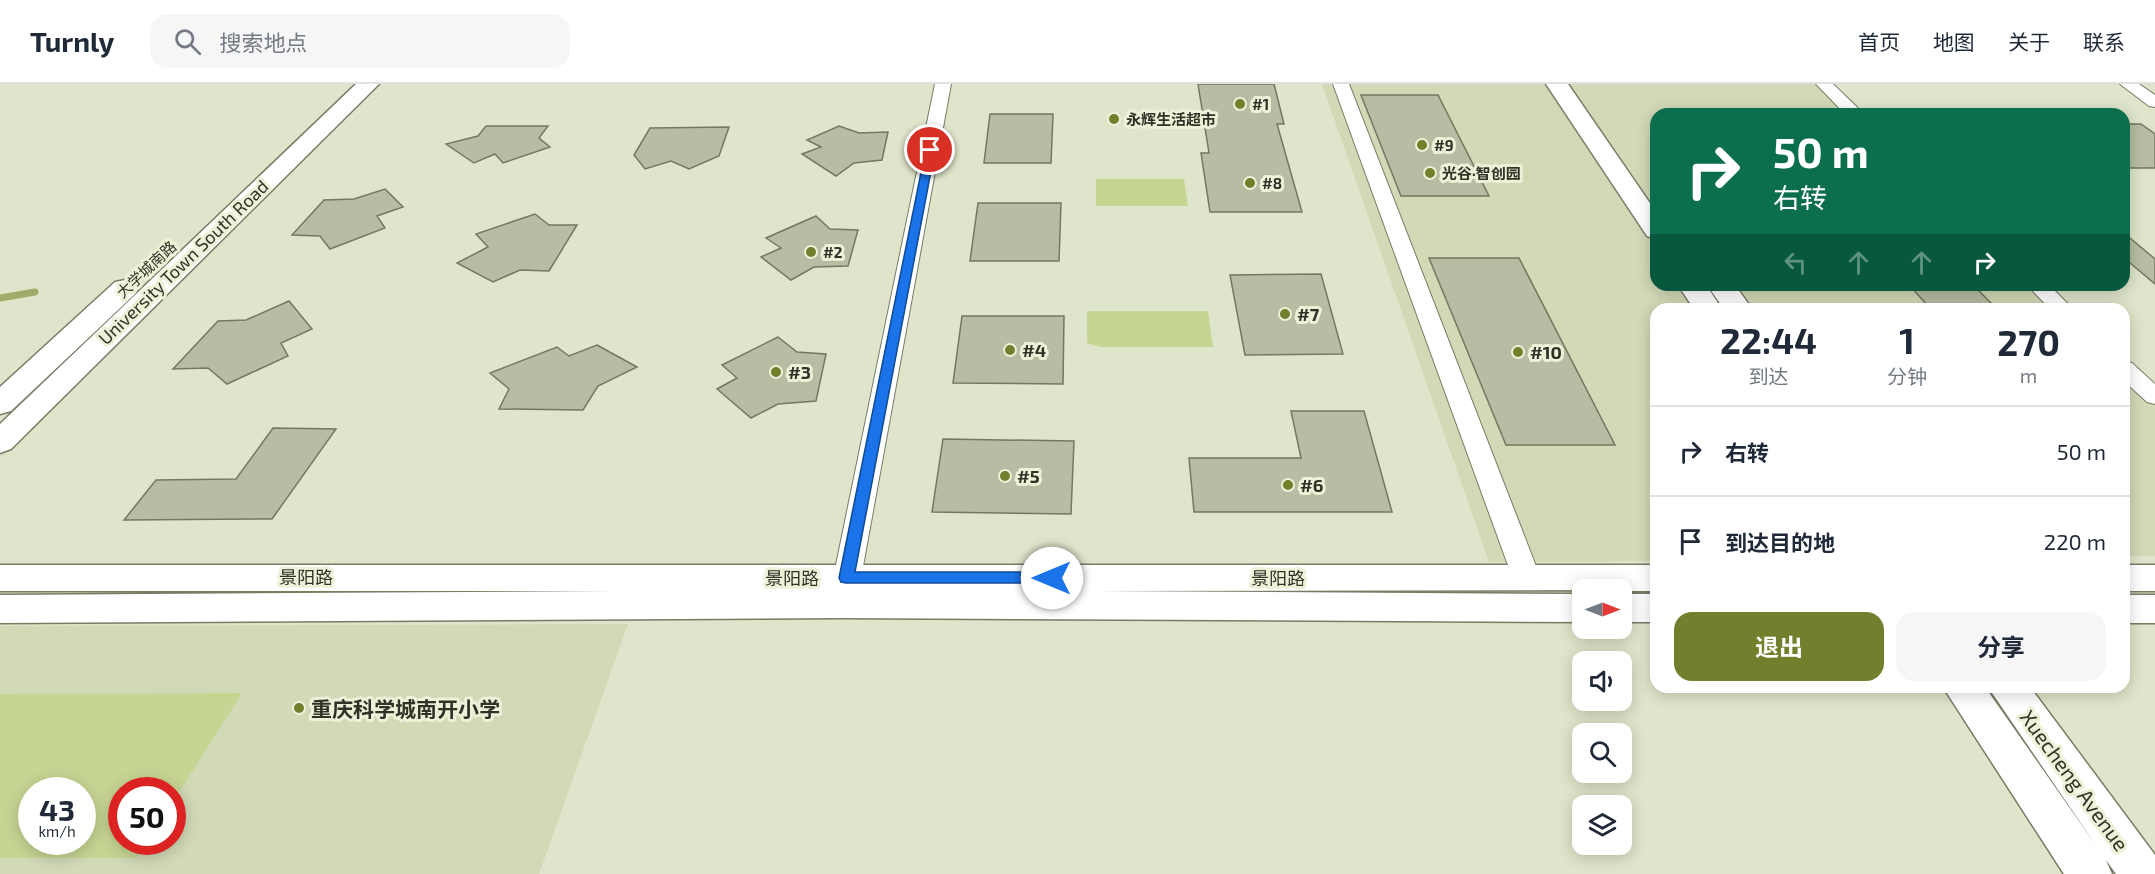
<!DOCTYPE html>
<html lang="zh">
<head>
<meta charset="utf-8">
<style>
	body { margin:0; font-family:"Exo 2","Noto Sans SC",sans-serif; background:#f6f6f7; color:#1f2937; height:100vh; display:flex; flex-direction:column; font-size:22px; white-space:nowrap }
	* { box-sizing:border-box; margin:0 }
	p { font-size:20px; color:#747a83 }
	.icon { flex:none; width:33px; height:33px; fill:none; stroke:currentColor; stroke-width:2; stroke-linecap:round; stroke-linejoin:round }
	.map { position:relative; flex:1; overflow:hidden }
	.details { position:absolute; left:1650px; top:219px; width:480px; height:390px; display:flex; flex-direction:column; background:#fff; border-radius:18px; box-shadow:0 3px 15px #0003 }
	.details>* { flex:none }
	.guide { position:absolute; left:1650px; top:24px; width:480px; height:183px; border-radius:18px; box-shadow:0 3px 15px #0003; background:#0b6e4f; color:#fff; overflow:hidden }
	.needle { width:39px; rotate:90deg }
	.buttons { position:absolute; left:1572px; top:495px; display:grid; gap:12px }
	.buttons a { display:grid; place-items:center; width:60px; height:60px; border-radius:12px; background:#fff; box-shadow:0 3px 15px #0003; font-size:30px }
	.speed { position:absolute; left:18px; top:693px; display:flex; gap:12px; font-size:30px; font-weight:700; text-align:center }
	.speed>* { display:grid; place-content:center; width:78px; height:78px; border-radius:50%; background:#fff; box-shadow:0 3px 15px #0003; line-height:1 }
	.speed small { font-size:15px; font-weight:400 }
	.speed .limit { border:9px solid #d22; background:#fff; color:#111 }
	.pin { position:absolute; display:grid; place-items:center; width:51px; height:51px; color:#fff; margin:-26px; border:3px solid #fff; border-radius:50%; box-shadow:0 2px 6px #0007 }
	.me { position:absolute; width:66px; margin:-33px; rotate:270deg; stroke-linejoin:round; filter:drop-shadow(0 0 4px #0008) }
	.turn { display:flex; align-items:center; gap:21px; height:126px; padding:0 24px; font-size:27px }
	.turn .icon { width:78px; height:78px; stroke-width:2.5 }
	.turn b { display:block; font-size:42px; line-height:51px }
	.lanes { display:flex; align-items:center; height:57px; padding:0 24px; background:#0003; justify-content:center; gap:30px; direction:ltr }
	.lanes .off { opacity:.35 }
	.eta { display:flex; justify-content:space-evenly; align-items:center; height:102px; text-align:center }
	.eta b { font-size:36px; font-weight:700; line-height:42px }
	.action { display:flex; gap:12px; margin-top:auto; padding:12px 24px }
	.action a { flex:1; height:69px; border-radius:18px; background:#727f2c; color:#fff; font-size:24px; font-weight:700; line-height:69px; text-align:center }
	.action a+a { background:#f6f6f7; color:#1f2937 }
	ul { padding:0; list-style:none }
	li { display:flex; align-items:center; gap:18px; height:90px; padding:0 24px; border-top:2px solid #e0e1e3 }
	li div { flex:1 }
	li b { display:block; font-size:22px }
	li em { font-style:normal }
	header { display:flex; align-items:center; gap:36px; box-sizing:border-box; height:84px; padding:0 30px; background:#fff; border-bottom:2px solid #e0e1e3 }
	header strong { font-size:28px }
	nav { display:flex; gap:33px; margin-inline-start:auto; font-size:21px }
	.search { width:420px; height:54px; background:#f6f6f7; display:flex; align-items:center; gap:15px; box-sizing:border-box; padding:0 21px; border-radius:18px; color:#747a83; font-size:22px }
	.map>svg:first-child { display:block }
	.built { fill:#d1d9b7; fill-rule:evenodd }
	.green { fill:#c7d593; fill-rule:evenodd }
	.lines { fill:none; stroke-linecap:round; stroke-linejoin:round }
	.stream { stroke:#9fab66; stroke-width:7 }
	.building { fill:#b7bda3; stroke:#737860; stroke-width:1.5 }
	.minor-casing { stroke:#777c64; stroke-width:2 }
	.major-casing { stroke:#777c64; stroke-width:3 }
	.minor { fill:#fff; fill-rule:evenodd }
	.major { fill:#fff; fill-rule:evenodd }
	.route { fill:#1a73e8; stroke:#114b97; stroke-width:1.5 }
	.poi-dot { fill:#727f2c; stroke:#ecf2d7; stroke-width:2 }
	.labels { text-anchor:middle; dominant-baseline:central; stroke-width:6; stroke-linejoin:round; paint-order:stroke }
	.far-poi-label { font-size:15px; font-weight:bold; fill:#303228; stroke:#ecf2d7; text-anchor:start }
	.far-street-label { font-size:15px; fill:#303228; stroke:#ecf2d7 }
	.street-label { font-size:18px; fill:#303228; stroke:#ecf2d7 }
	.poi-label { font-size:18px; font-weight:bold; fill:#303228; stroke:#ecf2d7; text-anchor:start }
	.near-poi-label { font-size:21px; font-weight:bold; fill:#303228; stroke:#ecf2d7; text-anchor:start }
	.near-street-label { font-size:21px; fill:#303228; stroke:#ecf2d7 }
</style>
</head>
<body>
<header>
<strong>Turnly</strong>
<div class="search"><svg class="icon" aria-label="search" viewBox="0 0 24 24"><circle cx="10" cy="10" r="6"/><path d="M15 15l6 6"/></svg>搜索地点</div>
<nav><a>首页</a><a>地图</a><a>关于</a><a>联系</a></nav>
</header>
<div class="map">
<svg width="2155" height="790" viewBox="0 0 2155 790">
	<rect width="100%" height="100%" fill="#dfe5ca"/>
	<!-- built -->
	<path class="built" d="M1322,0H1818L1850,30H1656V201H2035L2061,225H1656V477L1489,478Z
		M2124,283L2155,312V472H2124Z
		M628,540L539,790H0V542ZM32,706H82V758H32ZM122,706H172V758H122Z"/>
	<!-- green -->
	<path class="green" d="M1096,95H1184L1188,122H1096Z
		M1087,227H1208L1213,263H1100L1087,259Z
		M242,609L173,718L172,706H122V758H148L137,774H0V610ZM32,706H82V758H32Z"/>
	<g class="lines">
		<!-- stream -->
		<path class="stream" d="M0,214L35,208"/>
	</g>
	<!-- building -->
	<path class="building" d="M1198,0H1274L1284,40H1277L1302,128H1210L1201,69H1209Z
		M1361,11H1438L1489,112H1401Z
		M990,30H1053L1051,79H984Z
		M2124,40H2141L2155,50V84H2124Z
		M486,42H548L539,54L550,63L503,79L495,70L474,79L446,60L478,52Z
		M839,42L859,49L888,48L882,76L854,79L836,92L802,70L821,63L807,56Z
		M729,43L719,72L689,85L671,77L645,85L634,71L650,44Z
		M385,105L403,123L377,132L385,144L330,165L320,152L292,151L324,116L354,115Z
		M978,119H1061L1059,177H970Z
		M535,130L549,141H577L549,187L520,186L493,198L457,179L488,163L476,150Z
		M816,132L830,145L858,146L848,182L814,183L791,196L761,173L781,164L766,154Z
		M2124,149L2155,175V200L2124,174Z
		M1429,174H1519L1615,361H1506Z
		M1321,190L1343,270L1245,271L1230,191Z
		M1909,201H1973L1995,223H1929Z
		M289,217L312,245L281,259L288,272L227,300L208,284L173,285L218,237L246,236Z
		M962,232H1064L1063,300L953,299Z
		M778,253L797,268L826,270L816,317L778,320L751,334L717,305L737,294L722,281Z
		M597,261L637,283L598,302L583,326L499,325L509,305L490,289L557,263L569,272Z
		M1291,327H1364L1392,428H1194L1189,374H1301Z
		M273,344L336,345L272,435L124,436L156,396L236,395Z
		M943,355L1074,357L1071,430L932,428Z"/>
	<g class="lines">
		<!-- minor casing -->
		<g class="minor-casing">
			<path id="minor" d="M935,0H951L857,515L853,523L843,526L833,523L829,515Z
				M1333,0H1349L1541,495L1537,502L1527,505L1517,502L1513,495Z
				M1816,0H1833L1864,30H1845Z
				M2120,0H2139L2155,11V23L2149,22Z
				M2027,201H2049L2073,225H2050Z
				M2124,277L2132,279L2155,300V320L2147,318L2124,297Z"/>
		</g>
		<!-- major casing -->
		<g class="major-casing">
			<path id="major" d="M356,0H379L11,365L0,369V340Z
				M1546,0H1568L1656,128V155L1647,152Z
				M125,196L135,198L139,204L135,210L11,327L0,330V303L115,198Z
				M1678,201H1706L1722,225H1694Z
				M1707,201H1735L1752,225H1724Z
				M0,481H1656V507H1622V506L1095,507L1582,510V538L842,534L0,539V511L612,507H0Z
				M2124,481H2155V507H2124Z
				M1622,510H1656V538H1622Z
				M2124,511H2155V539H2124Z
				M1943,603H1985L2097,763L1988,603H2030L2155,771V790H2116L2106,776L2112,790H2064Z"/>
		</g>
		<!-- minor -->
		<use href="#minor" class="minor"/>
		<!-- major -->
		<use href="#major" class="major"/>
	</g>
	<!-- route -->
	<path class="route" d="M926,64L935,66L855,488H1052L1057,490L1059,494L1057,498L1052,499H846L841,498L839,494Z"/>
	<!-- markers -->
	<g class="poi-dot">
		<circle cx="1240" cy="20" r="6"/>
		<circle cx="1114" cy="35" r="6"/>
		<circle cx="1422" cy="61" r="6"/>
		<circle cx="1430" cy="89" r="6"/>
		<circle cx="1250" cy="99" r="6"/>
		<circle cx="811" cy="168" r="6"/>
		<circle cx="1285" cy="230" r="6"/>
		<circle cx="1010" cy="266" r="6"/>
		<circle cx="1518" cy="268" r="6"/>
		<circle cx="776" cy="288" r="6"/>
		<circle cx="1005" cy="392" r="6"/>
		<circle cx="1288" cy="401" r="6"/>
		<circle cx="299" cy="624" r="6"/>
	</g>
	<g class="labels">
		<!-- far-poi labels -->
		<g class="far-poi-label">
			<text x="1252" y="20">#1</text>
			<text x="1126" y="35">永辉生活超市</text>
			<text x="1434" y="61">#9</text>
			<text x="1442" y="89">光谷·智创园</text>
			<text x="1262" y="99">#8</text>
			<text x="823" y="168">#2</text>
		</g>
		<!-- far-street labels -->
		<g class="far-street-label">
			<text transform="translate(146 185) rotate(-43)">大学城南路</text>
		</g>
		<!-- street labels -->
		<g class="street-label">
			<text transform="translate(183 178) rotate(-44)">University Town South Road</text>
			<text x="306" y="493">景阳路</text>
			<text x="792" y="494">景阳路</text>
			<text x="1278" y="494">景阳路</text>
		</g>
		<!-- poi labels -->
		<g class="poi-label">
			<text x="1297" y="230">#7</text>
			<text x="1022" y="266">#4</text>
			<text x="1530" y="268">#10</text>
			<text x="788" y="288">#3</text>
			<text x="1017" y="392">#5</text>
			<text x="1300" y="401">#6</text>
		</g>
		<!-- near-poi labels -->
		<g class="near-poi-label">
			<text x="311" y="624">重庆科学城南开小学</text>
		</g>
		<!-- near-street labels -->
		<g class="near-street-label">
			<text transform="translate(2075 696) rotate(54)">Xuecheng Avenue</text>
		</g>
	</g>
</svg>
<div class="buttons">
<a><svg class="needle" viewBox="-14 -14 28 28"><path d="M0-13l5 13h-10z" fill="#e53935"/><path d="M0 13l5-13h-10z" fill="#747a83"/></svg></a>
<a><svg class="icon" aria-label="sound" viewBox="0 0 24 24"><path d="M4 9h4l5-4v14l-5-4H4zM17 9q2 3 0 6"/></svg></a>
<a><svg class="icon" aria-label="search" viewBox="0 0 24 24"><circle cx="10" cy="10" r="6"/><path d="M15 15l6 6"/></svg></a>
<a><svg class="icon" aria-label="layers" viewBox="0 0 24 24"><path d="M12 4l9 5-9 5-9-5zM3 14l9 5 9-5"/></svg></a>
</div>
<div class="speed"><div>43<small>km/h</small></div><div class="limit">50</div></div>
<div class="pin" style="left:930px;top:66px;background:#d93025"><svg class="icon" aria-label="arrive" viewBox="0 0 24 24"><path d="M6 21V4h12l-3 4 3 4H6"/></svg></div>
<svg class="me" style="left:1052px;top:494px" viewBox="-20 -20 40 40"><circle r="19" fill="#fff"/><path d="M0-13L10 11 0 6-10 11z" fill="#1a73e8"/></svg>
<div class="guide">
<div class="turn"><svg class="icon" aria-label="right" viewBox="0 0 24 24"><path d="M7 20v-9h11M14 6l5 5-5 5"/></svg><div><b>50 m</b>右转</div></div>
<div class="lanes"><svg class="icon off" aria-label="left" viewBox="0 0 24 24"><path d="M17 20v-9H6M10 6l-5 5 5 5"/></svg><svg class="icon off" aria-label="ahead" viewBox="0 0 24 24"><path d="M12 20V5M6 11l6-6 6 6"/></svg><svg class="icon off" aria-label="ahead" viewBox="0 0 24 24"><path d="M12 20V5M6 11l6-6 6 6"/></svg><svg class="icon" aria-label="right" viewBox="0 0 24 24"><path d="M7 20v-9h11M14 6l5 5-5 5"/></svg></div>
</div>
<section class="details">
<div class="eta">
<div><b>22:44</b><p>到达</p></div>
<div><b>1</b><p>分钟</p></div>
<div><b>270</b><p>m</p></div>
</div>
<ul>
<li><svg class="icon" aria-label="right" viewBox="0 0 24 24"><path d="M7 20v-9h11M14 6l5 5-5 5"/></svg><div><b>右转</b></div><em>50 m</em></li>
<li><svg class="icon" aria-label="arrive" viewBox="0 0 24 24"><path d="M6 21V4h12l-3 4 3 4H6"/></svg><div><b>到达目的地</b></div><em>220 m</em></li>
</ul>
<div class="action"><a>退出</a><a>分享</a></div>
</section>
</div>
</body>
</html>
